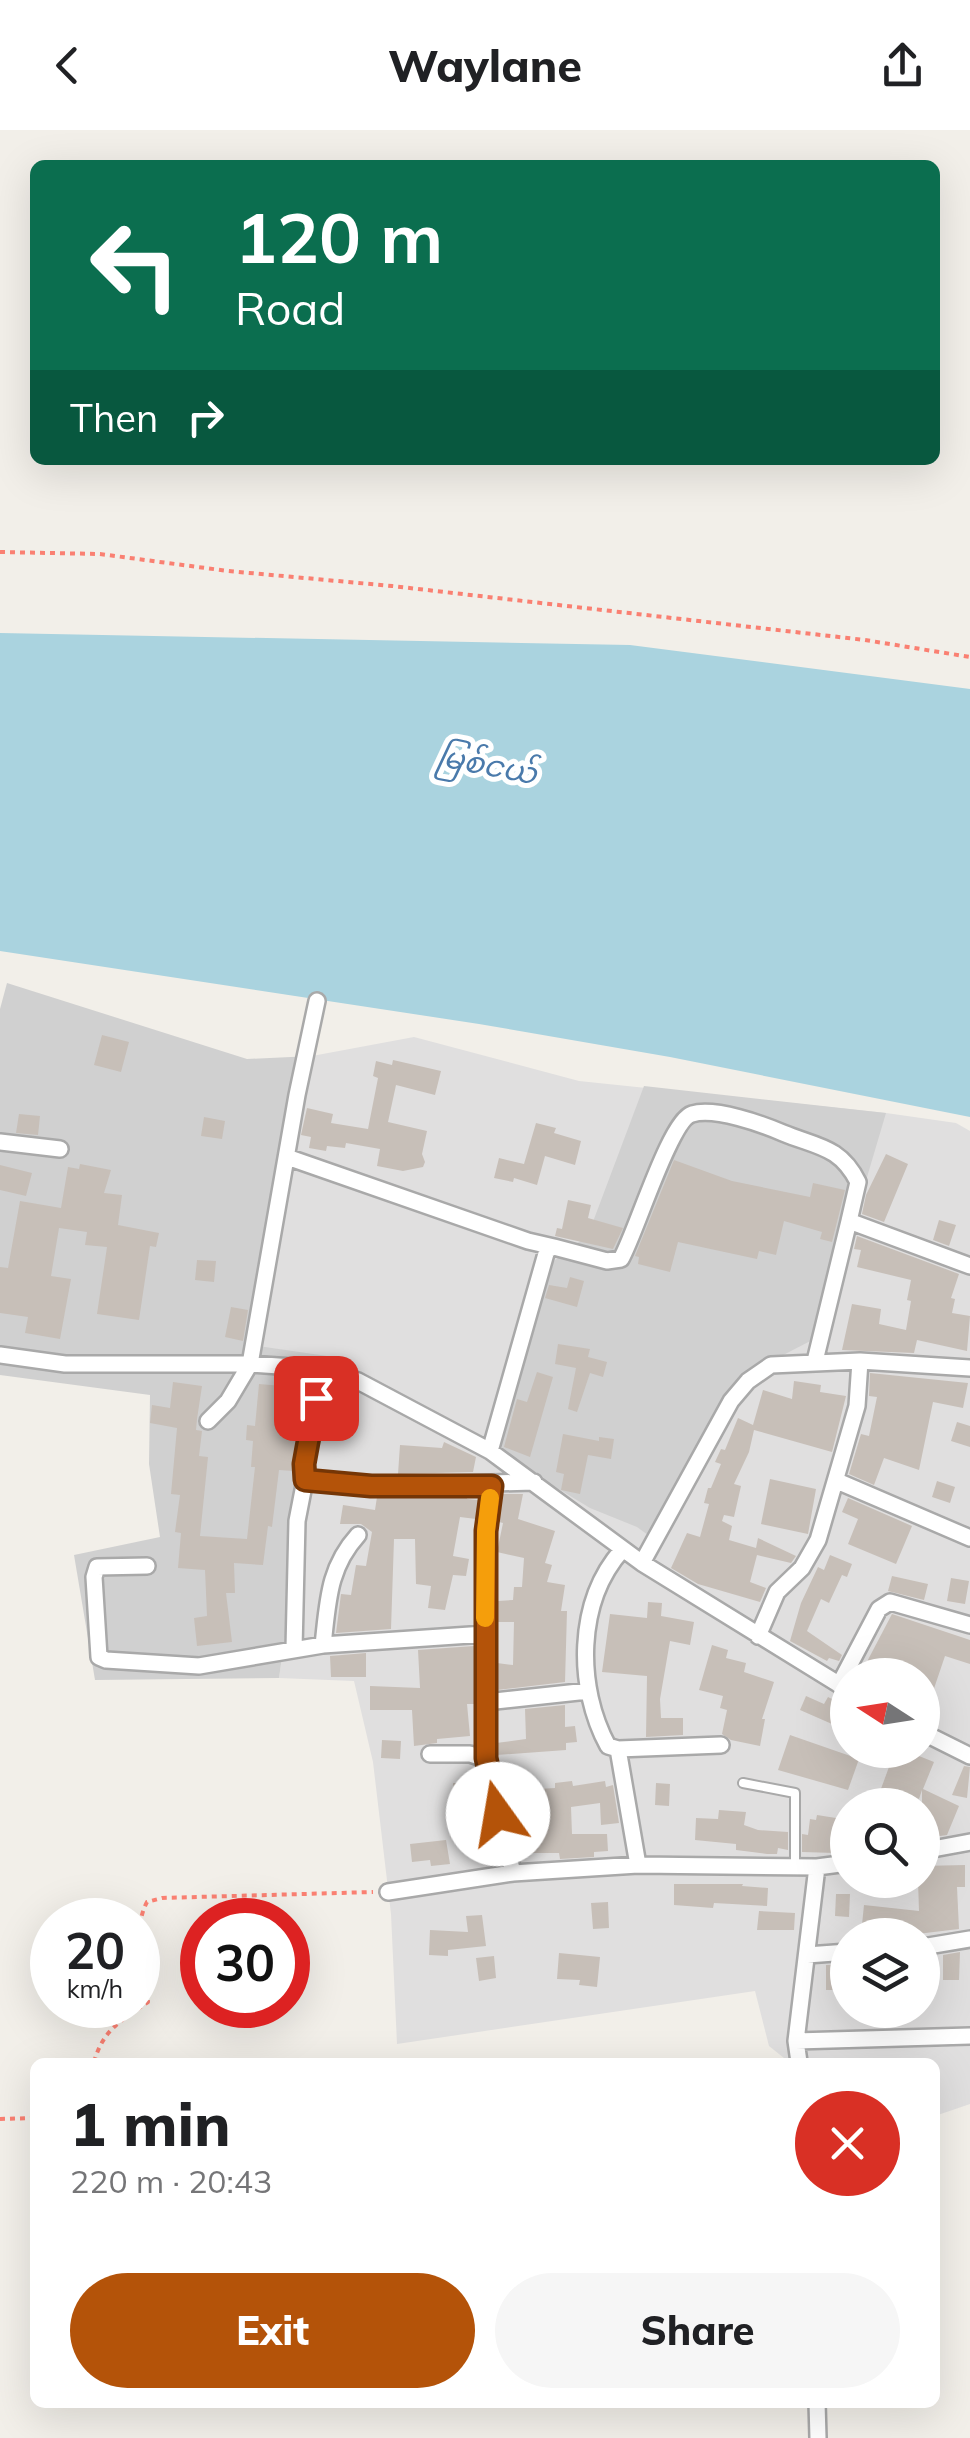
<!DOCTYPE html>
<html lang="en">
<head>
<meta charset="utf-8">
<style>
	body { margin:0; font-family:Mulish,"Noto Sans Myanmar",sans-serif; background:#f6f6f6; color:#202124; height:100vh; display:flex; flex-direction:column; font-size:38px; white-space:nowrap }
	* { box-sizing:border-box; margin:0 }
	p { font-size:32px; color:#757577 }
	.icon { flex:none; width:55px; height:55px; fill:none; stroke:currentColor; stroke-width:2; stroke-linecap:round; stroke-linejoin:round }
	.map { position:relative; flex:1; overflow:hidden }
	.sheet { position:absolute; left:30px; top:1928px; width:910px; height:350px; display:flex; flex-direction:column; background:#fff; border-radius:15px; box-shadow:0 10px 40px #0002 }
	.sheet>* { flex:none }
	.hud { position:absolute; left:30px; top:30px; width:910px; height:305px; border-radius:15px; box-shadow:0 10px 40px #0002; background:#0b6e4f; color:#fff; overflow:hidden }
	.needle { width:65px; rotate:282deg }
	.controls { position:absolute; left:830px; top:1528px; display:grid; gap:20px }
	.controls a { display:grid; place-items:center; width:110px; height:110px; border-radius:50%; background:#fff; box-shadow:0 10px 40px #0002; font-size:50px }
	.speed { position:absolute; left:30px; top:1768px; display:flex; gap:20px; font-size:50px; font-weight:700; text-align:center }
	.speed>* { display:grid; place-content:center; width:130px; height:130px; border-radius:50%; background:#fff; box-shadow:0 10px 40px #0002; line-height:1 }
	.speed small { font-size:25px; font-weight:400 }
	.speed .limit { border:15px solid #d22; background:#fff; color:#111 }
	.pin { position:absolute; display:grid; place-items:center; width:85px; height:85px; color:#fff; margin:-42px; border-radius:20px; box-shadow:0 5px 15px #0006 }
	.me { position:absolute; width:110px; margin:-55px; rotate:347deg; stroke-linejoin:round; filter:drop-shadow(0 0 8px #0008) }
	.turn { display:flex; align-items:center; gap:35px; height:210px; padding:0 40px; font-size:45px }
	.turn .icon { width:130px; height:130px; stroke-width:2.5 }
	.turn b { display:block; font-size:70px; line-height:85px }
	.then { display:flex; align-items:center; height:95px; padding:0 40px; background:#0003; gap:20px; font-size:38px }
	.round { display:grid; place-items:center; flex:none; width:105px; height:105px; border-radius:52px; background:#f6f6f6 }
	.summary { display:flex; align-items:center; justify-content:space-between; height:170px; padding:0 40px }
	h1 { font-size:60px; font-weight:800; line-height:75px }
	.button { display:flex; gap:20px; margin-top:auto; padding:20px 40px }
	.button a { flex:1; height:115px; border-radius:60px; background:#b45309; color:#fff; font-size:40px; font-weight:800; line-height:115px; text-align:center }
	.button a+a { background:#f6f6f6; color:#202124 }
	header { display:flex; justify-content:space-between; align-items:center; height:130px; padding:0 40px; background:#fff; font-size:45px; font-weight:800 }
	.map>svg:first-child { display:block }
	.residential { fill:#e0dfdf; fill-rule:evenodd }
	.religious { fill:#d0d0d0 }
	.water { fill:#aad3df }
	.building { fill:#c7bfb8 }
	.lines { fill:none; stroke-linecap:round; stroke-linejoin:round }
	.lane-casing { stroke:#a9a9a9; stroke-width:12 }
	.street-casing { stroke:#a9a9a9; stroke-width:20 }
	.path { stroke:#fa8072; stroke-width:4; stroke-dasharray:5 5; stroke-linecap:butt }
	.lane { stroke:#fff; stroke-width:8 }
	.street { stroke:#fff; stroke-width:15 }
	.route-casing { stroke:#753606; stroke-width:25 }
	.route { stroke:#b45309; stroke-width:18 }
	.slow { stroke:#f59e0b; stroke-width:18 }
	.labels { text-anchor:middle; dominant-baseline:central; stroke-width:10; stroke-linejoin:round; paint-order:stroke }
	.water-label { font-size:30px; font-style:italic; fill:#4a7aab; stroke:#fff }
</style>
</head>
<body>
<header><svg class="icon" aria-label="back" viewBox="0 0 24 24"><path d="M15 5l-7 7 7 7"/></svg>Waylane<svg class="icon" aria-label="share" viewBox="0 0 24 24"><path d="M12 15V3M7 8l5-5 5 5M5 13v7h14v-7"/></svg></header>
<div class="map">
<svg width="970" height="2308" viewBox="0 0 970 2308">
	<rect width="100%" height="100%" fill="#f2efe9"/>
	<!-- residential -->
	<path class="residential" d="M414,907L579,951L886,983L956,993L970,1001V1974L935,1986V1932H789L769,1916L755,1861L397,1914L391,1784L373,1632L354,1551L279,1548L301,1396L341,1229L258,1217L312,926ZM848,1545H922V1620H848ZM848,1675H922V1750H848ZM848,1805H922V1880H848Z"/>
	<!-- religious -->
	<path class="religious" d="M7,853L247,929L312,926L258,1216L341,1228L301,1396L279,1548L95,1550L74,1425L160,1407L149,1334L150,1265L0,1245V879Z
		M644,956L886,983L820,1206L762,1236L648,1405L637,1397L590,1378L496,1321L554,1131L588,1105Z"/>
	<!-- water -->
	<path class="water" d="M0,503L630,515L970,559V987L670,927L479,894L0,821Z"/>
	<!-- building -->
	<path class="building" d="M102,905L129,912L121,942L94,935Z
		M393,930L441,941L435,965L396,955L388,992L427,1001L422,1024L425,1032L423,1037L403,1041L377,1036L380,1019L346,1013L345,1018L327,1016L326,1021L309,1018L311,1007L301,1005L307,978L333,984L331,993L368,999L378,948L373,946L376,931L392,935Z
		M19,984L40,986L38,1005L16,1003Z
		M204,987L225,991L222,1009L201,1006Z
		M536,993L556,998L554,1003L581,1011L575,1035L545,1026L537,1055L514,1048L513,1052L494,1048L499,1028L524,1034Z
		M886,1024L908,1034L884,1092L862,1084L866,1065Z
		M674,1030L732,1051L810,1067L813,1053L845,1060L832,1112L820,1109L822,1102L784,1091L776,1125L759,1121L757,1129L678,1112L670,1142L638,1134L639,1127L635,1126Z
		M80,1034L111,1040L104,1063L122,1065L118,1095L159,1103L156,1117L150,1116L139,1190L97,1184L107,1117L85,1115L87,1102L59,1098L51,1146L71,1149L60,1209L25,1203L28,1187L0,1183V1137L8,1138L20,1071L61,1078L68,1037L79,1039Z
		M0,1035L32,1043L26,1066L0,1060Z
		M568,1070L591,1075L588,1088L623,1098L613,1119L555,1106L557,1098L562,1099Z
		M939,1090L956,1095L949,1116L933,1110Z
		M857,1106L959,1144L951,1168L955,1169L952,1183L970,1186L967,1221L917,1210L914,1223L842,1220L852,1174L881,1179L879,1194L906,1200L911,1171L907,1170L911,1150L857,1137L861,1120L854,1119Z
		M197,1130L216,1131L214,1152L195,1150Z
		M570,1147L584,1151L577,1177L545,1168L549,1155L567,1158Z
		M231,1177L248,1180L243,1211L225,1207Z
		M558,1214L590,1219L588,1227L607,1232L603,1247L590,1243L577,1282L568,1279L576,1238L555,1234Z
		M537,1242L553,1247L530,1327L504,1317L517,1269L527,1272Z
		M870,1243L968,1253L963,1278L933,1272L919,1340L884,1328L874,1355L849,1344L861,1304L869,1306L877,1267L869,1266Z
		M794,1251L821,1255L820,1262L846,1266L832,1322L754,1300L749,1322L734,1354L741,1356L734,1387L724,1385L722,1391L732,1396L729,1410L756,1418L758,1408L796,1426L791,1433L757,1425L750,1452L766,1458L760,1472L698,1454L671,1438L687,1403L700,1407L709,1374L704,1373L708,1358H711L721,1334L715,1332L721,1319L725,1320L738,1288L753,1295L763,1260L792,1269Z
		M173,1252L202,1256L197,1289L196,1300L202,1301L199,1326L208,1327L200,1406L247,1409L255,1337H251L253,1311L246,1310L247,1295L255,1296L259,1254L306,1258L293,1341L279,1340L272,1397L268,1396L263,1435L234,1433L235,1463H226L232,1512L197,1516L194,1488L207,1486L205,1440L178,1438L181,1403L175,1402L180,1365L171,1364L177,1298L150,1293L152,1275L170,1278Z
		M957,1292L970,1296V1317L951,1311Z
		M563,1304L599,1311V1307L614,1309L611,1329L588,1325L580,1364L561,1360L564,1344L556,1342Z
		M444,1312L476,1327L473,1342L398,1344L400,1315L442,1318Z
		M770,1349L816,1359L808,1404L761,1394Z
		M937,1351L955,1357L950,1373L932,1367Z
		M502,1364H523L518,1389L555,1401L545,1433L552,1435L547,1452L565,1455L561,1481H567L565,1552L497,1560V1533L513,1535L514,1492H498V1471L513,1470L514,1457H522L524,1428L497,1422L503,1393L499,1392Z
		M468,1365L467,1369L479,1370L476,1389L460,1387L453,1426L469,1429L466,1446L453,1445L445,1480L428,1478L431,1456L416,1454L415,1409H394L391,1499L336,1503L341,1464L351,1465L356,1435L366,1436L372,1402L361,1394H340L343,1375L375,1380L377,1367Z
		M848,1368L912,1396L896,1434L848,1414L858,1389L842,1382Z
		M830,1425L852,1434L847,1447L842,1445L829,1473L821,1469L807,1501L842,1525L839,1531L829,1528L827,1531L790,1511L801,1473L818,1437L824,1440Z
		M892,1446L928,1454L924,1470L888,1461Z
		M951,1448L969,1451L965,1474L947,1471Z
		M648,1472L662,1473L661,1486L694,1492L690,1515L670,1511L660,1569L661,1588H683V1605L646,1607L647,1546L602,1542L610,1484L647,1488Z
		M892,1484L970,1510V1534L945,1526L925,1585L922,1545H860Z
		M712,1515L728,1520L726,1528L746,1533L744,1542L774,1552L762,1589H765L760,1616L731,1610L722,1604L727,1580L720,1578L723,1566L699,1560Z
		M474,1516V1574H467L470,1606L437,1609V1613L414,1616L412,1580H370V1556L420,1558L418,1520Z
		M366,1523V1547H331L330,1526Z
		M806,1566L824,1574L828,1567L842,1574L832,1594L800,1580Z
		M565,1575V1597L575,1596L577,1612L566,1613V1620L496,1625V1613L526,1609L525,1579Z
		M790,1605L859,1629L848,1660L778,1640Z
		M382,1610L401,1611L400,1629L381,1628Z
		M849,1620H904L934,1632L923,1659L959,1676L947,1705L933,1707L922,1703V1660L919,1669L897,1659L891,1675H875L889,1637Z
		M520,1636L521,1660L555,1658V1653L572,1651L573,1656L605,1651L606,1657L613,1655L619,1693L601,1695L600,1673L571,1677L572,1704H607L608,1721L594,1722V1727L560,1729L559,1723H520L507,1670L504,1637Z
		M964,1636L970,1637L967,1668L952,1665Z
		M453,1653H469V1673H454Z
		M656,1653L670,1654L669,1676L655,1675Z
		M719,1680L746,1682L744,1695L758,1700L788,1702V1720L778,1718L777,1724H767L736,1720V1714L695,1710L696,1688L718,1689Z
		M817,1685L836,1688L833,1707L840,1708L836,1723L802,1722V1704L808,1705L810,1689L816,1690Z
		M446,1710L450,1734L431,1736L430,1730L412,1732L410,1714Z
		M965,1735V1757H957L959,1799L917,1804L879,1800V1805L861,1804L864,1775L919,1781L918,1750H922V1736Z
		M674,1754H743L742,1756L768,1758L767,1776L714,1773L713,1778L674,1775Z
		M836,1764H850L849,1787L835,1786Z
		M608,1772L609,1798L593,1799L591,1773Z
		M759,1781L795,1783L794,1800H757Z
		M482,1785L486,1816L448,1820V1826L429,1825L430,1800L468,1802L466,1786Z
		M960,1822L959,1850H943V1825Z
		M559,1823L600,1827L597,1857L579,1855L580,1850L557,1849Z
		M494,1826L496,1848L479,1851L476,1828Z
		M848,1834V1860H826V1835Z"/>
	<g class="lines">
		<!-- lane casing -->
		<g class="lane-casing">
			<path id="lane" d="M743,1653L795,1663V1737"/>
		</g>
		<!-- street casing -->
		<g class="street-casing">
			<path id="street" d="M0,1012L60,1019
				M287,1027L528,1111L554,1117
				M0,1225L65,1234H250L321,1239L358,1251L490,1321L642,1433L848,1560
				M815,1231L849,1091L970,1136
				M860,1231L970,1238
				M321,1239L304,1333L305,1350L371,1356L534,1352
				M208,1291L228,1271L250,1234L297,965L317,871
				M490,1321L547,1120L554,1117L607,1131L621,1129C636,1103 670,990 692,984C715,977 762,994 783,1003C817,1017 840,1016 858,1052L849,1091
				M837,1351L970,1408
				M492,1356L486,1401L485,1629L513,1743
				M622,1420C576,1472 576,1557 608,1616L618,1619L721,1615
				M642,1433L731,1271L748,1251L771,1235L860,1231L857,1276L818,1410L802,1438L777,1462L758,1506
				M147,1436L97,1437L94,1447L99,1527L106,1530L199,1536L323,1515L485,1504
				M323,1515C328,1472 328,1438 358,1405
				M294,1519L297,1391L305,1350
				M839,1555L879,1479L890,1472L970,1495
				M486,1572L588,1561
				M922,1602L970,1626
				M618,1619L638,1735
				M430,1624H470L485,1629
				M922,1721L970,1712
				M388,1762L513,1743L638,1735L817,1737
				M922,1817L970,1809
				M807,1825L848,1822
				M796,1911L970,1906
				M799,1932L796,1911L817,1737L848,1733
				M817,2272L818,2308"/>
		</g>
		<!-- path -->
		<path class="path" d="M0,422L100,424L228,441L392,456L865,510L970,527
			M94,1932C103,1900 121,1890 148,1872C146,1840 131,1802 147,1772L162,1768L373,1762
			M0,1989L35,1988"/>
		<!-- lane -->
		<use href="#lane" class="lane"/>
		<!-- street -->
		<use href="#street" class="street"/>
	</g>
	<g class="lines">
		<!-- route casing -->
		<g class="route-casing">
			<path id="route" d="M316,1268L304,1334L305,1350L371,1356H492L486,1401V1628L498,1684"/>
		</g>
		<!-- route -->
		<use href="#route" class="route"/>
		<!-- slow -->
		<path class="slow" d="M485,1488L486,1401L490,1368"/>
	</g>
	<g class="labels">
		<!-- water labels -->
		<g class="water-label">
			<text transform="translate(487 634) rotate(11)">မြစ်ငယ်</text>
		</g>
	</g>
</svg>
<div class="controls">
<a><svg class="needle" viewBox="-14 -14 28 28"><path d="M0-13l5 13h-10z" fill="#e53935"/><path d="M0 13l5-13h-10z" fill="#757577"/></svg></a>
<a><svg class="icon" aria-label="search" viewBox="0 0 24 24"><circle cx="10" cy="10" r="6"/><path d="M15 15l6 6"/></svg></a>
<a><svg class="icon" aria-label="layers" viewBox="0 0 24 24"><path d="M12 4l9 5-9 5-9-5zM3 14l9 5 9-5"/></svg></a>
</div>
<div class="speed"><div>20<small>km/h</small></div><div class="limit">30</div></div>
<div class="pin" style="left:316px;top:1268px;background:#d93025"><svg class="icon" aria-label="arrive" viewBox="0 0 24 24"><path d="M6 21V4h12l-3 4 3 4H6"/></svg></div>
<svg class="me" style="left:498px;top:1684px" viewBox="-20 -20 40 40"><circle r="19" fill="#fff"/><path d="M0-13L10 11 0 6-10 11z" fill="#b45309"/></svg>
<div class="hud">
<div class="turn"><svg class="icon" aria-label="left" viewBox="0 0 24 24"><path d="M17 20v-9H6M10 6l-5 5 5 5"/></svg><div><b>120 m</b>Road</div></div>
<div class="then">Then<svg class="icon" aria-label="right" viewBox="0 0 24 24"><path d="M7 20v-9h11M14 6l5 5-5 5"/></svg></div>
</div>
<section class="sheet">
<div class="summary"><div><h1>1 min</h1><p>220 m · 20:43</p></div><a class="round" style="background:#d93025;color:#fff"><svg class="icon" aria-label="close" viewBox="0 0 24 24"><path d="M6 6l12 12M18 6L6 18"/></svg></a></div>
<div class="button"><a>Exit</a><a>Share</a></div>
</section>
</div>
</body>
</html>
